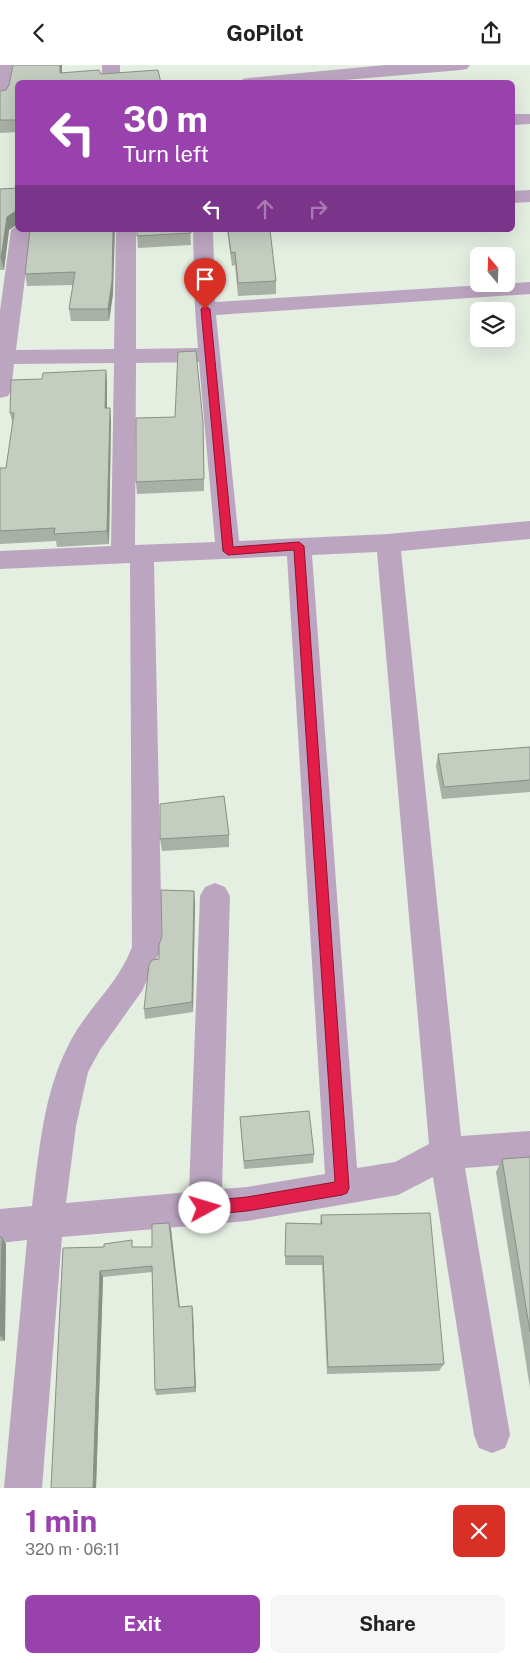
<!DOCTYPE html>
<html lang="en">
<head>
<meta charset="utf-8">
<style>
	body { margin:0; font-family:"Public Sans",sans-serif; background:#f6f6f6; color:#222; height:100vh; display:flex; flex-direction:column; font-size:19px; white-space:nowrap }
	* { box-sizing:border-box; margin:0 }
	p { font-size:16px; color:#767676 }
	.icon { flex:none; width:28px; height:28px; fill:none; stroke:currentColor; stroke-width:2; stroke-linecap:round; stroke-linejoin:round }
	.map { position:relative; height:1423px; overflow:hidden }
	.side { display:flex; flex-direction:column; background:#fff; flex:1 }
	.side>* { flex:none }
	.guide { position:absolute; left:15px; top:15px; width:500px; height:152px; border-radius:8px; box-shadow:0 5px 20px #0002; background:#9941ad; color:#fff; overflow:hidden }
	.needle { width:32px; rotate:341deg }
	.controls { position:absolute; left:470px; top:182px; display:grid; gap:10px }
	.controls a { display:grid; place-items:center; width:45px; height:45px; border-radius:8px; background:#fff; box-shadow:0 5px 20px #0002; font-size:25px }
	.pin { position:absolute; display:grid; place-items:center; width:42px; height:42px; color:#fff; margin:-51px -21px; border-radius:50% 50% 50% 0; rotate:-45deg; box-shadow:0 0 5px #0007 }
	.pin .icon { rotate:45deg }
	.me { position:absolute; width:55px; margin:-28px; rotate:84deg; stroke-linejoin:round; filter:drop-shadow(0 0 4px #0008) }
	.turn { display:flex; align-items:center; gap:18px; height:105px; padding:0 25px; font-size:22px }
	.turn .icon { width:65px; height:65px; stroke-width:2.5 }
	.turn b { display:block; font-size:35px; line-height:42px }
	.lanes { display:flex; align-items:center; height:48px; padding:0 25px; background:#0003; justify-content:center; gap:25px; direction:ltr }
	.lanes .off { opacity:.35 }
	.round { display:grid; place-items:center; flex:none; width:52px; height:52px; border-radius:8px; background:#f6f6f6 }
	.summary { display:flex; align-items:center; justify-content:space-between; height:85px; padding:0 25px }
	h1 { font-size:30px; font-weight:700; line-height:38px; color:#9941ad }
	.action { display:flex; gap:10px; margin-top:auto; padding:10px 25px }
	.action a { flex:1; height:58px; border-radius:8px; background:#9941ad; color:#fff; font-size:20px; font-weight:700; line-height:58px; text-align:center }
	.action a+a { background:#f6f6f6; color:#222 }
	header { display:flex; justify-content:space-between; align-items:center; height:65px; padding:0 25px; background:#fff; font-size:22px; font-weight:700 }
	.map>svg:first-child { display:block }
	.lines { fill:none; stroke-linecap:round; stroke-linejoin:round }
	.minor { fill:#bca5c1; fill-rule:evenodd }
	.wall { fill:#a9b0a5 }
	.shaded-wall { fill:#899086 }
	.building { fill:#c4cdc0; stroke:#899086 }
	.route { fill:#e11d48; stroke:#92132f }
</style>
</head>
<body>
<header><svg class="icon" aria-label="back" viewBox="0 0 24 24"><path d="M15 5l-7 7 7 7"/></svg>GoPilot<svg class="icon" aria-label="share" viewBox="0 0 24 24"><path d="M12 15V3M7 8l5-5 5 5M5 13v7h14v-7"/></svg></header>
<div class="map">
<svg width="530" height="1423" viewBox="0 0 530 1423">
	<rect width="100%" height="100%" fill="#e4eee1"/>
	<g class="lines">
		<!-- minor -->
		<path class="minor" d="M0,0H15L9,32L6,36L0,37Z
			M102,0H120V18H102Z
			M470,0L467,4L461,5L310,18H240L243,14L249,13L385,0Z
			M512,49H530V59L512,60Z
			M530,125V137L512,138V126Z
			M18,160V165H31L16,285L114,284L116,165H136V284L198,283L195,244L193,165H213L215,237L530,217V229L216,250L239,476L388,469L530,456V474L401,486L461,1071L530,1066V1098L465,1103L510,1370L505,1383L492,1388L479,1383L474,1370L433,1112L398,1130L247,1156L62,1172L42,1423H4L27,1175L0,1178V1144L32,1141C39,1088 43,1030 68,981C85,945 118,920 132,882L130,498L0,504V486L111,481L114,298L14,299L11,326L8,331L0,333V246L11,165ZM199,297L215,477L135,480L136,298ZM377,487L429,1079L395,1097L357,1103L312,490ZM287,491L325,1109L247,1122L222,1124L230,831L225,822L215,818L205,822L200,831L189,1127L66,1138L76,1061L88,1007L100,985L142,926L162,882L154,497Z"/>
	</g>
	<!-- wall -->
	<path class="wall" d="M13,0H62V8L18,18V67L0,68V26L6,25L9,20Z
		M18,123V159L9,165L4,205H0V124Z
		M30,165L113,229L109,256H71L69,244L73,220L27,221L25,209Z
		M137,165H190L191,180L138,183Z
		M227,165H270L276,216V229L238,231L235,200L232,201Z
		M106,305L107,318V343H110L111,356L109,479L57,482L56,476L0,479V403H6L13,360L10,348L42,314Z
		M204,369V426L137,429L136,417Z
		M530,682V727L442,734L436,701L438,689Z
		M229,770V782L162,786L160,774Z
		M195,837L193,947L145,954L144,944L159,894Z
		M240,1052L314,1089L313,1098L244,1104Z
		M530,1092V1323L496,1107L502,1094Z
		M321,1150L444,1299L439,1306L327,1309L322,1200H285L286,1158L320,1159Z
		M171,1164L180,1242L192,1241L193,1247L196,1327L156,1330L155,1325L152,1207L103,1212L96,1423H51L63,1183L152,1182Z
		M0,1172L6,1179L5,1276H0Z"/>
	<!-- shaded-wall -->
	<path class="shaded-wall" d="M60,0H62L61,18L60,8Z
		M16,146L18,159L9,165L4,205L1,193L7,152Z
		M113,165H115L113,229L109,256L108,244Z
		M106,305L107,318V356L105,343Z
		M110,343L111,356L109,479L107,466Z
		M194,826L195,837L193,947L192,937Z
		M169,1158L171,1164L180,1248L179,1242Z
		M2,1172L6,1179L5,1276L0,1270Z
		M100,1206L103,1212L96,1423H93Z
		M192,1241L193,1247L196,1327L195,1322Z"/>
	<!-- building -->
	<path class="building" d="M13,0H60V8L99,5L101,9L158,5L161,18H18V55H0V26L6,25L9,20Z
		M18,123V150L16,146L7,152L1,193H0V124Z
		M30,165H113L112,216L108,244H69L75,207L25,209Z
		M137,165H190L191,168L137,171Z
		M228,165H270L276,216L238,218L235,187L231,188Z
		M196,286L203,357L204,414L136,417V353L175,352L178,287Z
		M106,305L105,343H110L107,466L54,469L55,463L0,466V403H6L14,348H10L11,315L42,314L43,308Z
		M530,682V715L444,722L438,689Z
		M224,731L229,770L160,774V739Z
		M161,825L194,826L192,937L144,944L149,900L152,895L159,894V880L162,871Z
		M309,1046L314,1089L244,1096L240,1052Z
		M530,1092V1267L502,1094Z
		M430,1148L444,1299L328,1302L323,1191H285L286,1158L322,1159L321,1150Z
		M169,1158L179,1242L192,1241L195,1322L155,1325L152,1201L100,1206L93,1423H51L63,1183L104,1182V1179L132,1175V1182H152V1159Z
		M0,1172H2L0,1270Z"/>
	<!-- route -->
	<path class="route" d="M205,241L210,244L233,482L299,477L304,481L349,1123L347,1128L342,1130L247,1146L205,1150L200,1148L198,1143L200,1138L205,1136L247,1132L335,1117L294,485L228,490L223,486L201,244Z"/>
</svg>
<div class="controls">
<a><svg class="needle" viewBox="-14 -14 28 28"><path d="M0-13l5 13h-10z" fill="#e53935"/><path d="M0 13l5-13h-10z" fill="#767676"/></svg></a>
<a><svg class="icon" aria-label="layers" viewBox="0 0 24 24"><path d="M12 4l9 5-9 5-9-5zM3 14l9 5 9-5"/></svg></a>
</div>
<div class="pin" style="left:205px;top:244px;background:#d93025"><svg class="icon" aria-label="arrive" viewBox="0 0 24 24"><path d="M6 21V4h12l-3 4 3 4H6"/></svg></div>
<svg class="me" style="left:205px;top:1143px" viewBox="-20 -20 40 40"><circle r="19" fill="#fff"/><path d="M0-13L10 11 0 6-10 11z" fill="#e11d48"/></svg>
<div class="guide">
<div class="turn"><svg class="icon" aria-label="left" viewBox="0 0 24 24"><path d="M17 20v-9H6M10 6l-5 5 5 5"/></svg><div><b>30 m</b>Turn left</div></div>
<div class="lanes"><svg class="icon" aria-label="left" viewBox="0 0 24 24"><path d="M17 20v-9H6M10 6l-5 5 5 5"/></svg><svg class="icon off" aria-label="ahead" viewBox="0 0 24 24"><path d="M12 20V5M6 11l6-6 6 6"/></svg><svg class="icon off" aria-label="right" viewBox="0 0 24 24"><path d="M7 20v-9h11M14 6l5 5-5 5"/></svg></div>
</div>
</div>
<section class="side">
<div class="summary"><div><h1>1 min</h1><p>320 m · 06:11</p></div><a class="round" style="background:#d93025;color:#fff"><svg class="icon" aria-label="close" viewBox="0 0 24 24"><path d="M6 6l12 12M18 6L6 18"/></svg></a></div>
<div class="action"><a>Exit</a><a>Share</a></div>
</section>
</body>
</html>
